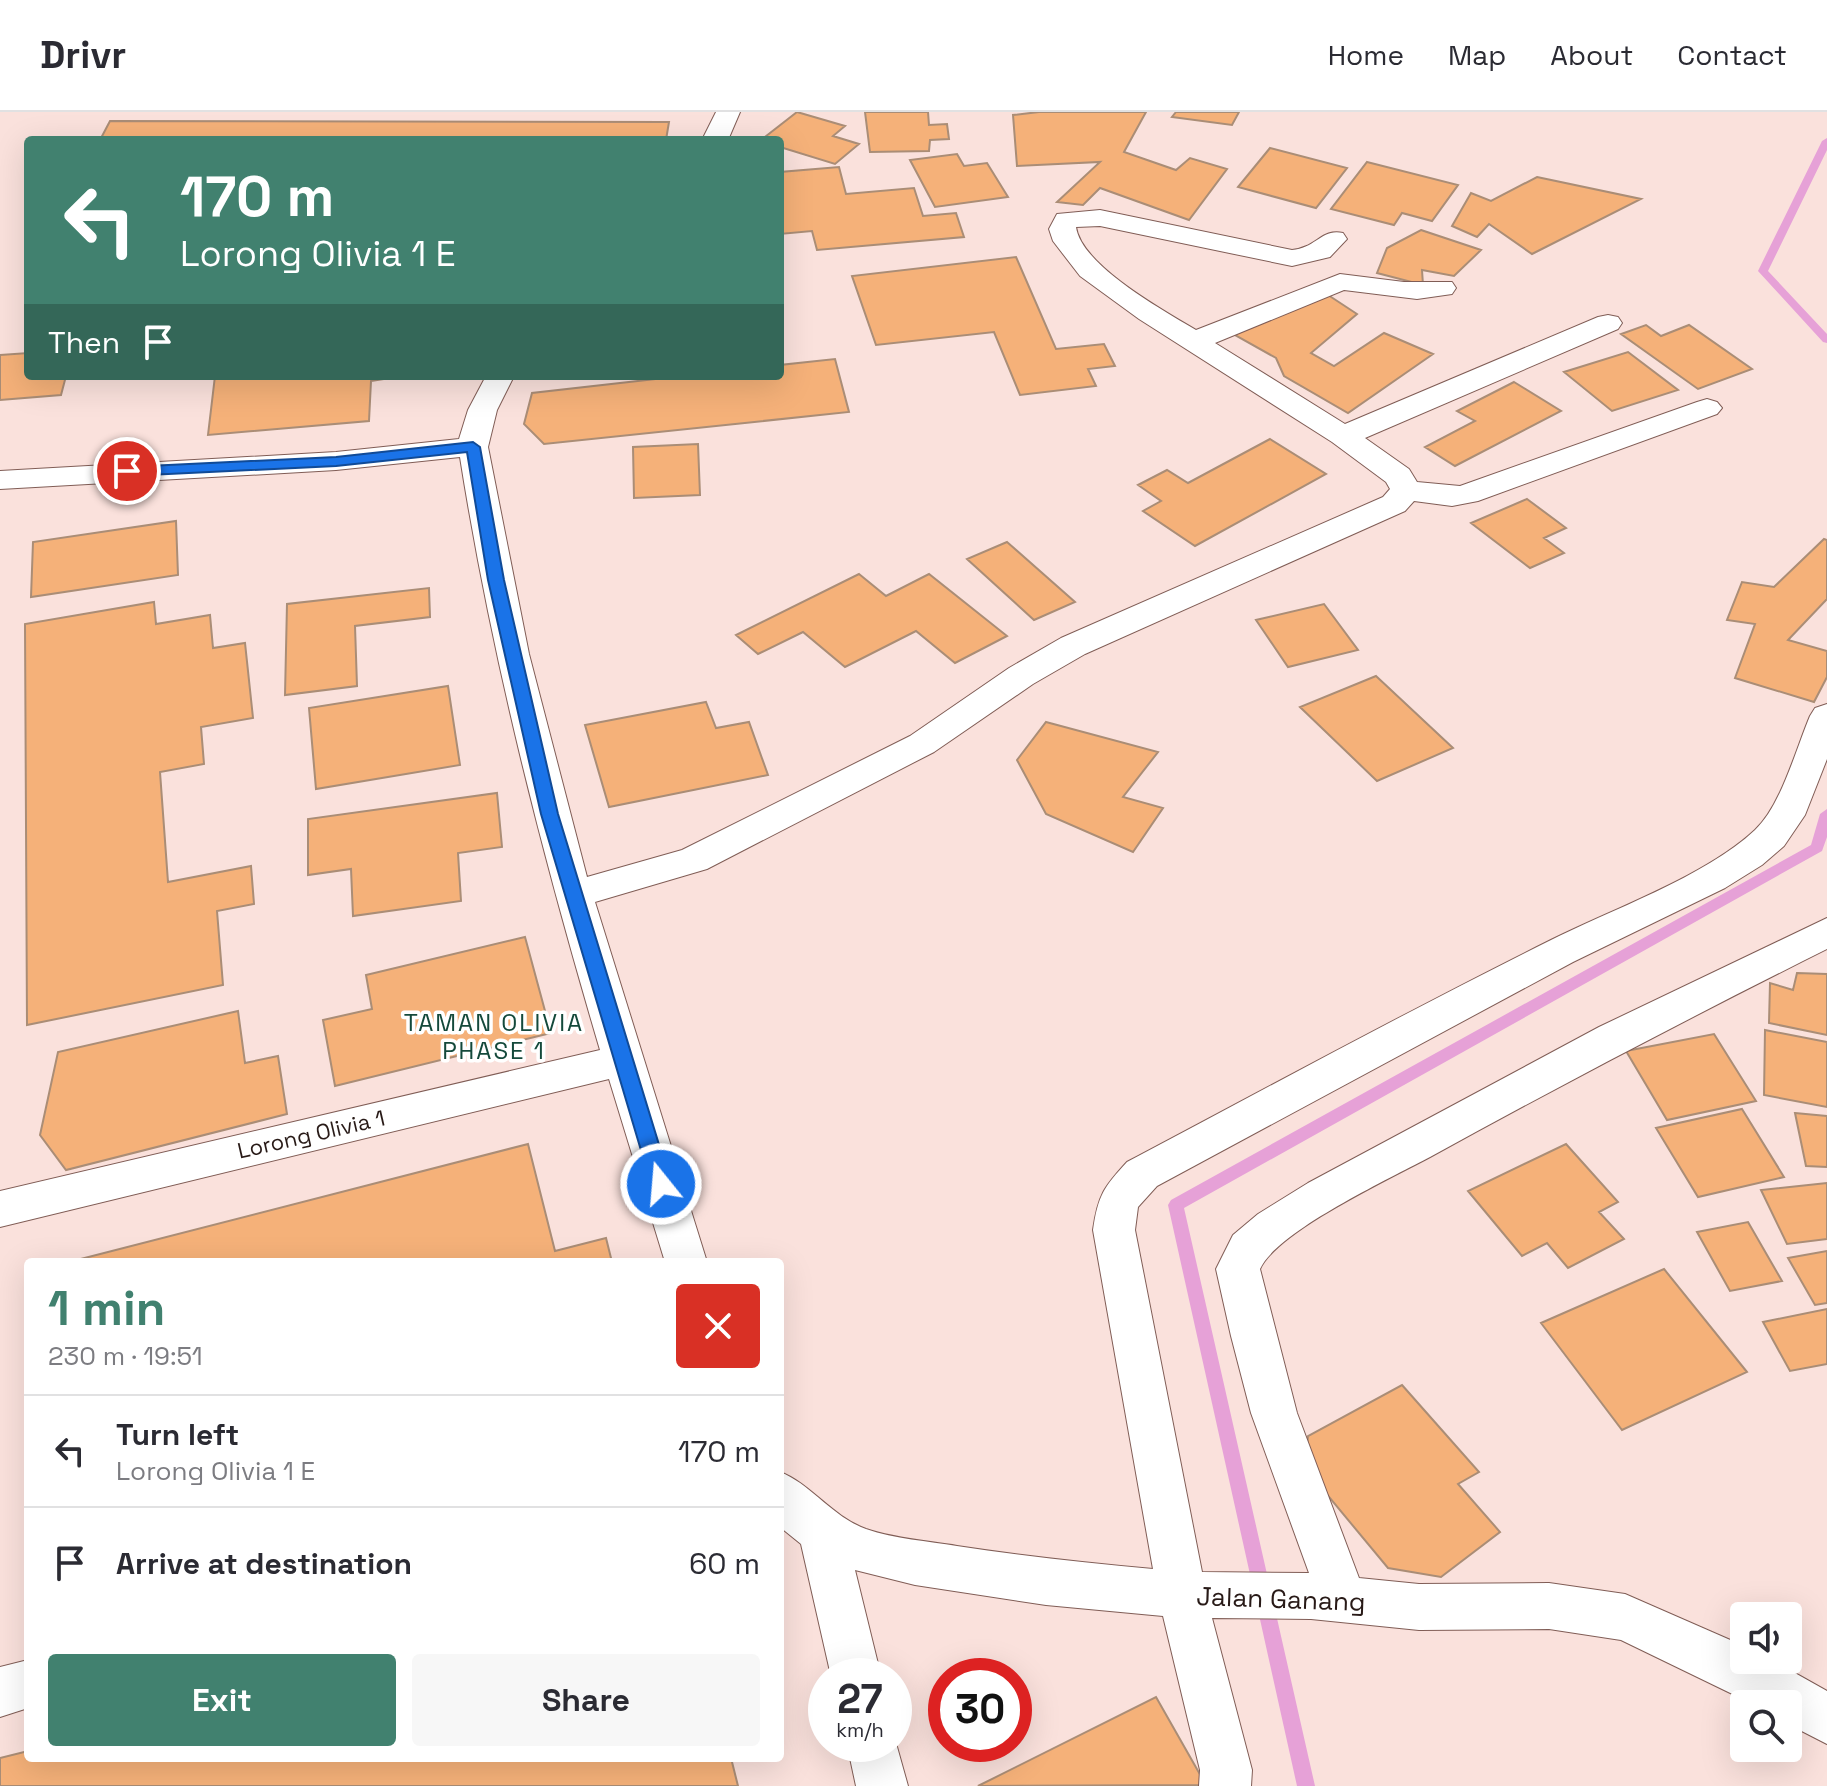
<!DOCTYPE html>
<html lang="en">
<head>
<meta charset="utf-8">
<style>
	body { margin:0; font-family:"Space Grotesk",sans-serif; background:#f7f7f7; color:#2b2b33; height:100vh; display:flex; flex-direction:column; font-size:30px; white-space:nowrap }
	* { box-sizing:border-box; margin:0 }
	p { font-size:26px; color:#7c7c81 }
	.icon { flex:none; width:44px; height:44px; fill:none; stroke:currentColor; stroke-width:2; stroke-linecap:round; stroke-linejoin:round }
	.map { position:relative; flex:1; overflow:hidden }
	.side { position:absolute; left:24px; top:1146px; width:760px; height:504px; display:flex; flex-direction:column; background:#fff; border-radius:8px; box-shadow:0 8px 32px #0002 }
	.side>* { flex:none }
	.guide { position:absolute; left:24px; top:24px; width:760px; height:244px; border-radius:8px; box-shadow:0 8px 32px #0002; background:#41816f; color:#fff; overflow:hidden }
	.tools { position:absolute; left:1730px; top:1490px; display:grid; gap:16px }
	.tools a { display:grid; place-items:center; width:72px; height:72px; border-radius:8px; background:#fff; box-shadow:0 8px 32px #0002; font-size:40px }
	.speed { position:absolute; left:808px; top:1546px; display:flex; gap:16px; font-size:40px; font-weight:700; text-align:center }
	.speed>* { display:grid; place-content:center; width:104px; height:104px; border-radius:50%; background:#fff; box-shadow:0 8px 32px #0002; line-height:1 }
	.speed small { font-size:20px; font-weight:400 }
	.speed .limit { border:12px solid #d22; background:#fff; color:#111 }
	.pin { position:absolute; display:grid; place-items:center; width:68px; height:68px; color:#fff; margin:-34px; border:4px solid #fff; border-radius:50%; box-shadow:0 2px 8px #0007 }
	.me { position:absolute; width:88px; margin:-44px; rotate:343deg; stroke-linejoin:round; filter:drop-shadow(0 0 6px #0008) }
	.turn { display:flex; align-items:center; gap:28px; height:168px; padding:0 24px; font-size:36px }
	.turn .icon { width:104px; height:104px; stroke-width:2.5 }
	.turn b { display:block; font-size:56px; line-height:68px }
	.then { display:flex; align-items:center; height:76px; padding:0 24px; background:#0003; gap:16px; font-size:30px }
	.round { display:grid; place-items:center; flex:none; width:84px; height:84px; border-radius:8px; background:#f7f7f7 }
	.headline { display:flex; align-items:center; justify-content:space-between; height:136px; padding:0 24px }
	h1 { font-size:48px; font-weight:700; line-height:60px; color:#41816f }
	.primary-button { display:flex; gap:16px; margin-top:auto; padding:16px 24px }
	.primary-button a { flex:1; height:92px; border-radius:8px; background:#41816f; color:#fff; font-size:32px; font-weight:700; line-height:92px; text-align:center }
	.primary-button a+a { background:#f7f7f7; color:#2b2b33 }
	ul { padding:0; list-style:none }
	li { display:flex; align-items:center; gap:24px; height:112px; padding:0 24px; border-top:2px solid #e1e1e2 }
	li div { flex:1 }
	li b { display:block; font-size:30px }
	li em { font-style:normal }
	header { display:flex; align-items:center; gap:48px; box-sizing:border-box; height:112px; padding:0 40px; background:#fff; border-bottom:2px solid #e1e1e2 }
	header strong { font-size:38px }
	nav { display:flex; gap:44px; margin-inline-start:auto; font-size:28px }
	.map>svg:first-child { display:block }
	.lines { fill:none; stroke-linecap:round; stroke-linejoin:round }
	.stream { fill:#e6a1d7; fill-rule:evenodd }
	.building { fill:#f5b179; stroke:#aa8d76; stroke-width:2 }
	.minor-casing { stroke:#805d56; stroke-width:2 }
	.minor { fill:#fff; fill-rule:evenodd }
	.route { fill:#1a73e8; stroke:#114b97; stroke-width:2 }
	.labels { text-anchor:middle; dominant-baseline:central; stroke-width:7; stroke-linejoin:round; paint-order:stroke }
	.street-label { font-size:22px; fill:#281a17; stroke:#fff }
	.neighbourhood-label { font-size:24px; letter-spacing:2px; fill:#14493b; stroke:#fff }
	.near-street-label { font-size:26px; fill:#281a17; stroke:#fff }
</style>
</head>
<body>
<header>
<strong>Drivr</strong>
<nav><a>Home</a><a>Map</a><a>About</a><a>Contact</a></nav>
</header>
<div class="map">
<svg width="1827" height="1674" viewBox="0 0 1827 1674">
	<rect width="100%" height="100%" fill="#fae1dc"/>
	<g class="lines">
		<!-- stream -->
		<path class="stream" d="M1827,26V38L1768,159L1827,222V231L1823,230L1758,159L1822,29Z
			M1827,697V725L1822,739L1184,1096L1315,1674H1297L1168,1093L1171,1088L1811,733L1820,702Z"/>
	</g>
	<!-- building -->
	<path class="building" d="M797,0L845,14L833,24L859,32L835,52L780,35V28H761Z
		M865,0H928L929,13L947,12L949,27L930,28L929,39L870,40Z
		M1039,0H1146L1124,40L1176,58L1190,46L1227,57L1189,108L1100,76L1083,93L1057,90L1100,50L1017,54L1013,3Z
		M1176,0H1239L1232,13L1172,5Z
		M110,9L669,10L666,28H100Z
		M1270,36L1347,56L1316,96L1238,75Z
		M957,42L964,54L987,51L1008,85L935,95L910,48Z
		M1367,50L1458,73L1432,109L1402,101L1394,113L1331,97Z
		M839,55L846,82L914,76L923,104L956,101L964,125L817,138L812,119L780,122V60Z
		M1537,65L1641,87L1532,142L1489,112L1477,125L1452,114L1471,81L1491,89Z
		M1421,118L1481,138L1454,164L1422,158L1423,173L1377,161L1387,136Z
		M1016,145L1056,237L1104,232L1115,254L1088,257L1096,274L1020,283L994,220L876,233L852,164Z
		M1322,179L1357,202L1311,241L1334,254L1384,221L1433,242L1348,301L1284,264L1276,246L1228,219Z
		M1646,213L1661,224L1689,213L1752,257L1698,277L1621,222Z
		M1628,240L1678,278L1612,299L1564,260Z
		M28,241V264H66L61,283L0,288V243Z
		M835,247L849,300L544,332L524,312L532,281L682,264H780V253Z
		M215,264H403L371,269L369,309L208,323Z
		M1514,270L1561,299L1455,354L1425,335L1475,309L1457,299Z
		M1270,327L1326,362L1195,434L1143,399L1161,389L1138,373L1167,358L1188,371Z
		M698,332L700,383L634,386L633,335Z
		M1527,387L1566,416L1544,426L1564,441L1530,456L1471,411Z
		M176,409L178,463L31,485L33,430Z
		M1824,427L1827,428V487L1788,528L1827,539V565L1814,590L1735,566L1755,512L1727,508L1742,470L1774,475Z
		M1007,430L1075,490L1034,508L967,447Z
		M859,462L886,484L929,462L1007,524L955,551L916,519L845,555L803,520L758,542L736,523Z
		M429,476L430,505L355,514L357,574L285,583L287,492Z
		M154,490L156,512L210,503L213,536L245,531L253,606L201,615L204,652L160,660L168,770L251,754L254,792L217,799L223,873L27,913L25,512Z
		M1324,492L1358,538L1288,555L1256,508Z
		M1376,564L1453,636L1377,669L1300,595Z
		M448,574L460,653L316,677L309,596Z
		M706,590L716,616L749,610L768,663L609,695L585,613Z
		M1046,610L1158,640L1123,685L1163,696L1133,740L1046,702L1017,648Z
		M497,681L502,735L458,741L461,789L353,804L351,757L308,763V707Z
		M525,825L551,921L335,974L323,908L372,897L366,863Z
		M1797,861L1827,862V923L1769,911L1770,871L1793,878Z
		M238,899L245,951L278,944L287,1002L66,1058L40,1023L58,940Z
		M1765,918L1827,930V995L1764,983Z
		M1714,922L1756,989L1667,1008L1626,939Z
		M1742,997L1784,1065L1698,1085L1656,1016Z
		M1795,1001L1827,1004V1055L1806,1054Z
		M528,1032L555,1139L606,1126L612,1150H69Z
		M1566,1032L1618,1090L1599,1100L1624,1127L1568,1156L1547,1131L1522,1144L1468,1079Z
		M1827,1071V1127L1787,1132L1761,1078Z
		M1748,1110L1782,1169L1730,1179L1697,1120Z
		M1827,1139V1191L1815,1193L1788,1146Z
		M1664,1157L1747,1260L1622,1318L1541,1211Z
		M1827,1197V1252L1790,1259L1763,1210Z
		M1402,1273L1479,1360L1458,1372L1500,1420L1441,1465L1388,1456L1305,1356L1308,1324Z
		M1156,1585L1206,1673L978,1674Z
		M28,1639V1646H731L738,1674H0V1646Z"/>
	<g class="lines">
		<!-- minor casing -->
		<g class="minor-casing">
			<path id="minor" d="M716,0H740L728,28H702Z
				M1100,98L1292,138C1316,136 1322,116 1343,121L1347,127L1330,145L1292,154L1100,114L1076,115C1081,153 1164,199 1196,218L1340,162L1404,170H1452L1456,176L1452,182L1417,187L1344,178L1215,231L1345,312L1598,205L1608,203L1618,205L1622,211L1618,217L1365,326L1409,357L1417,370L1460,374L1697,290L1707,287L1717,290L1722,296L1717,302L1478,389L1452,394L1414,389L1405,399L1085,542L1033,572L934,640L707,757L595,790L707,1150H665L609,967L0,1115V1079L600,938C542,742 492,547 460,345L336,358L0,377V359L336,340L459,327L468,298L486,264H514L497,298L488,335L529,542L587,765L682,738L910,624L1009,556L1061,526L1383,385L1390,377L1386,370L1332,330L1139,207L1080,164L1053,129L1049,117L1057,102Z
				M1827,592V647L1805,703L1784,734L1762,753L1725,776L1573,850L1157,1074L1138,1095L1135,1118L1202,1460L1309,1461L1251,1301L1231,1224L1216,1157L1233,1123L1258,1102L1308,1071L1599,915L1827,806V837C1693,904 1561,973 1430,1045C1391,1066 1277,1119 1260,1157L1297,1301L1359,1466L1419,1472L1549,1471L1625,1482L1744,1534V1548H1772L1827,1579V1632L1788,1612V1592H1753L1621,1528L1549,1517L1419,1518L1311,1507L1212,1506L1252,1658L1251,1674H1199L1200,1658L1163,1504L1046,1493L915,1473L855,1458L881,1564H831L801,1432L780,1415V1360C811,1372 831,1404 866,1417C895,1427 928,1429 957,1434C1023,1444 1088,1451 1153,1457L1093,1118C1098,1083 1104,1075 1127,1050C1267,976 1406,900 1547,830C1610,798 1705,765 1755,718C1781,694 1796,637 1810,604L1815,596Z
				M28,1548V1596L0,1605V1555Z
				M894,1624L908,1674H856L847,1632H894Z"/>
		</g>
		<!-- minor -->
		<use href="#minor" class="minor"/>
	</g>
	<!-- route -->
	<path class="route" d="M473,330L480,335L504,468L558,702L671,1072L668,1078L661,1080L654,1078L651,1072L541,702L488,468L467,340L336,354L127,364L120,359L127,355L336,345Z"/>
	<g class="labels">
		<!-- street labels -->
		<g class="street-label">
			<text transform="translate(311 1022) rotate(-13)">Lorong Olivia 1</text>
		</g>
		<!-- neighbourhood labels -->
		<g class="neighbourhood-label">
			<text x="494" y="910">TAMAN OLIVIA<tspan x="494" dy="28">PHASE 1</tspan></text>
		</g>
		<!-- near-street labels -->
		<g class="near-street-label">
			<text transform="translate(1281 1487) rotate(2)">Jalan Ganang</text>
		</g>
	</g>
</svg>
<div class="tools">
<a><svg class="icon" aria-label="sound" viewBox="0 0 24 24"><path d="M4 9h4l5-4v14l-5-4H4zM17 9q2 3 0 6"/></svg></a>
<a><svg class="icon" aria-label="search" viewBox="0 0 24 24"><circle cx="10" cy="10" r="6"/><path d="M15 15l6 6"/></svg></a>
</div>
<div class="speed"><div>27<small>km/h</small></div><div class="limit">30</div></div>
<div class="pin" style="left:127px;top:359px;background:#d93025"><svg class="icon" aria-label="arrive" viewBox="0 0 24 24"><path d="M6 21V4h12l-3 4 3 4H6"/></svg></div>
<svg class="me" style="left:661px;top:1072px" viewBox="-20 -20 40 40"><circle r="17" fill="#1a73e8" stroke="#fff" stroke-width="3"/><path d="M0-11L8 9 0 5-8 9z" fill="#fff"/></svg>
<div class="guide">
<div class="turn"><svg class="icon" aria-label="left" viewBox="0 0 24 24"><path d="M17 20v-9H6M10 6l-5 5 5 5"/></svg><div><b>170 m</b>Lorong Olivia 1 E</div></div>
<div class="then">Then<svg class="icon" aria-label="arrive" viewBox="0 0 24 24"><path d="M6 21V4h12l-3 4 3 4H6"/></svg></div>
</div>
<section class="side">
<div class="headline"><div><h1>1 min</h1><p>230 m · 19:51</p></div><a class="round" style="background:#d93025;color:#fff"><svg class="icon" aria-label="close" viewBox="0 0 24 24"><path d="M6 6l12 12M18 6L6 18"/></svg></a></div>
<ul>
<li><svg class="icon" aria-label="left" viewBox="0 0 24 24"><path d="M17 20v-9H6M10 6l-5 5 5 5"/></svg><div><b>Turn left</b><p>Lorong Olivia 1 E</p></div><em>170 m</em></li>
<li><svg class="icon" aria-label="arrive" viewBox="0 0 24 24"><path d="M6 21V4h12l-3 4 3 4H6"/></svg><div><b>Arrive at destination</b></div><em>60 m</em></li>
</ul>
<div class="primary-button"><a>Exit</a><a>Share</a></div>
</section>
</div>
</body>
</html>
